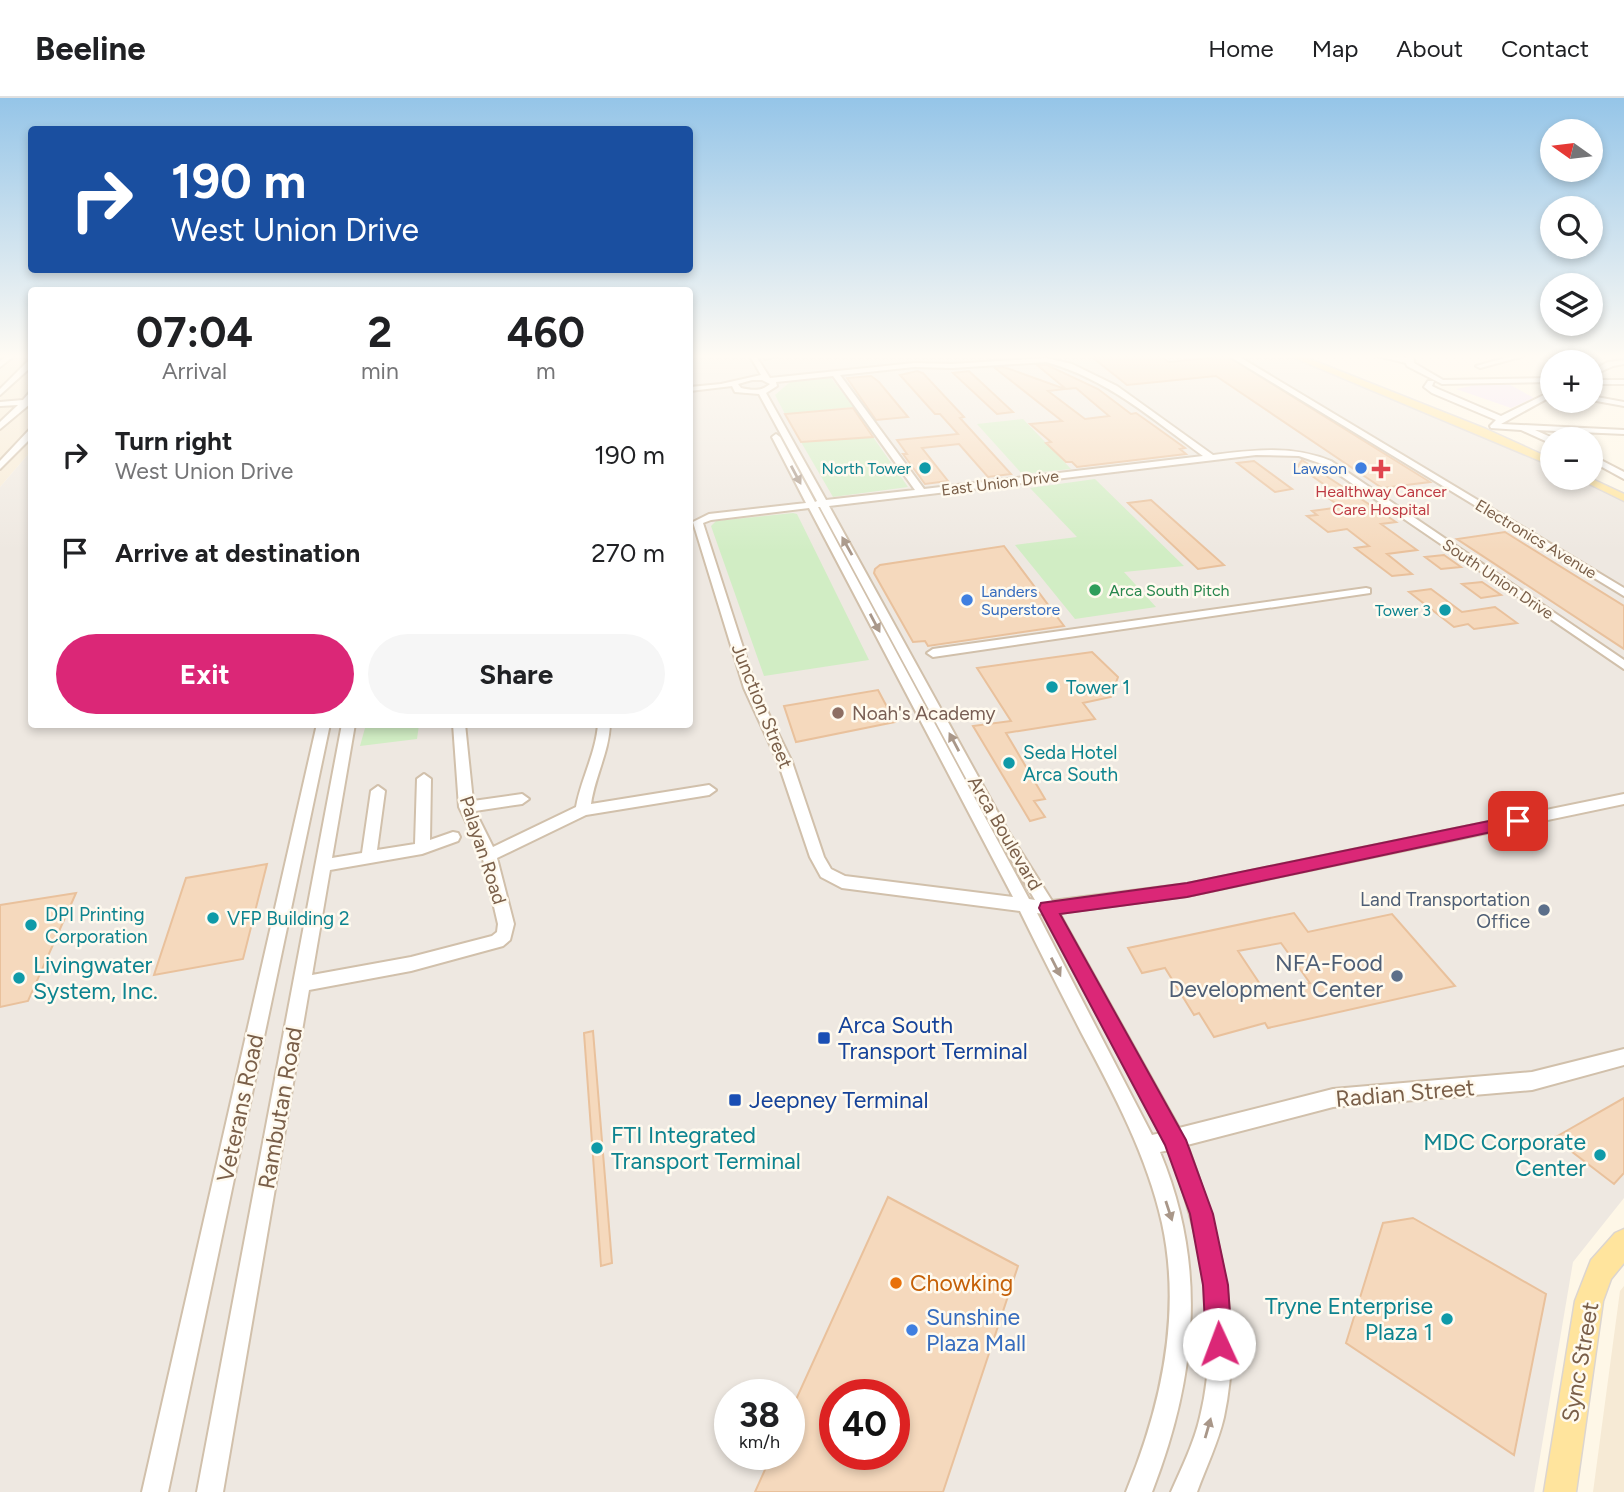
<!DOCTYPE html>
<html lang="en">
<head>
<meta charset="utf-8">
<style>
	body { margin:0; font-family:Figtree,sans-serif; background:#f6f6f6; color:#202124; height:100vh; display:flex; flex-direction:column; font-size:26px; white-space:nowrap }
	* { box-sizing:border-box; margin:0 }
	p { font-size:23px; color:#757577 }
	.icon { flex:none; width:38px; height:38px; fill:none; stroke:currentColor; stroke-width:2; stroke-linecap:round; stroke-linejoin:round }
	.map { position:relative; flex:1; overflow:hidden }
	.side { position:absolute; left:28px; top:189px; width:665px; height:441px; display:flex; flex-direction:column; background:#fff; border-radius:7px; box-shadow:0 4px 10px #0003 }
	.side>* { flex:none }
	.banner { position:absolute; left:28px; top:28px; width:665px; height:147px; border-radius:7px; box-shadow:0 4px 10px #0003; background:#1a4fa0; color:#fff; overflow:hidden }
	.needle { width:46px; rotate:284deg }
	.fabs { position:absolute; left:1540px; top:21px; display:grid; gap:14px }
	.fabs a { display:grid; place-items:center; width:63px; height:63px; border-radius:50%; background:#fff; box-shadow:0 4px 10px #0003; font-size:35px }
	.speed { position:absolute; left:714px; top:1281px; display:flex; gap:14px; font-size:35px; font-weight:700; text-align:center }
	.speed>* { display:grid; place-content:center; width:91px; height:91px; border-radius:50%; background:#fff; box-shadow:0 4px 10px #0003; line-height:1 }
	.speed small { font-size:18px; font-weight:400 }
	.speed .limit { border:10px solid #d22; background:#fff; color:#111 }
	.pin { position:absolute; display:grid; place-items:center; width:60px; height:60px; color:#fff; margin:-30px; border-radius:14px; box-shadow:0 4px 10px #0006 }
	.me { position:absolute; width:77px; margin:-38px; rotate:358deg; stroke-linejoin:round; filter:drop-shadow(0 0 5px #0008) }
	.turn { display:flex; align-items:center; gap:24px; height:147px; padding:0 28px; font-size:32px }
	.turn .icon { width:91px; height:91px; stroke-width:2.5 }
	.turn b { display:block; font-size:49px; line-height:60px }
	.eta { display:flex; justify-content:space-evenly; align-items:center; height:119px; text-align:center }
	.eta b { font-size:42px; font-weight:700; line-height:49px }
	.primary-button { display:flex; gap:14px; margin-top:auto; padding:14px 28px }
	.primary-button a { flex:1; height:80px; border-radius:42px; background:#db2777; color:#fff; font-size:28px; font-weight:700; line-height:80px; text-align:center }
	.primary-button a+a { background:#f6f6f6; color:#202124 }
	ul { padding:0; list-style:none }
	li { display:flex; align-items:center; gap:21px; height:98px; padding:0 28px }
	li div { flex:1 }
	li b { display:block; font-size:26px }
	li em { font-style:normal }
	header { display:flex; align-items:center; gap:42px; box-sizing:border-box; height:98px; padding:0 35px; background:#fff; border-bottom:2px solid #e0e0e0 }
	header strong { font-size:33px }
	nav { display:flex; gap:38px; margin-inline-start:auto; font-size:24px }
	.map>svg:first-child { display:block }
	.residential { fill:#f6ead5 }
	.industrial { fill:#eee8e1; fill-rule:evenodd }
	.education { fill:#f4e3fa }
	.green { fill:#d1edc4 }
	.building { fill:#f5d9bd; stroke:#e9c19c; stroke-width:2; fill-rule:evenodd }
	.lines { fill:none; stroke-linecap:round; stroke-linejoin:round }
	.minor-casing { stroke:#d1c0ab; stroke-width:4 }
	.major-casing { stroke:#dcd5d0; stroke-width:3 }
	.minor { fill:#fff; fill-rule:evenodd }
	.major { fill:#ffe49d; fill-rule:evenodd }
	.oneway { fill:#a99789 }
	.route { fill:#db2777; stroke:#8e194d; stroke-width:2 }
	.culture-dot { fill:#0f9aa8; stroke:#fffaef; stroke-width:2.5 }
	.shop-dot { fill:#3f7fe0; stroke:#fffaef; stroke-width:2.5 }
	.health-dot { fill:#e0444e; stroke:#fffaef; stroke-width:2.5 }
	.leisure-dot { fill:#2e9e5b; stroke:#fffaef; stroke-width:2.5 }
	.education-dot { fill:#8d6e63; stroke:#fffaef; stroke-width:2.5 }
	.service-dot { fill:#5c6f8a; stroke:#fffaef; stroke-width:2.5 }
	.transit-dot { fill:#1a4fb4; stroke:#fffaef; stroke-width:2.5 }
	.food-dot { fill:#e8710a; stroke:#fffaef; stroke-width:2.5 }
	.labels { text-anchor:middle; dominant-baseline:central; stroke-width:5; stroke-linejoin:round; paint-order:stroke }
	.far-culture-label { font-size:16px; fill:#0d838f; stroke:#fffaef; text-anchor:end }
	.far-shop-label { font-size:16px; fill:#366cbe; stroke:#fffaef; text-anchor:end }
	.far-street-label { font-size:16px; fill:#7a5f49; stroke:#fffaef }
	.far-health-label { font-size:16px; fill:#be3a42; stroke:#fffaef }
	.far-leisure-label { font-size:16px; fill:#27864d; stroke:#fffaef; text-anchor:start }
	.culture-label { font-size:19px; fill:#0d838f; stroke:#fffaef; text-anchor:start }
	.street-label { font-size:19px; fill:#7a5f49; stroke:#fffaef }
	.education-label { font-size:19px; fill:#785e54; stroke:#fffaef; text-anchor:start }
	.service-label { font-size:19px; fill:#4e5e75; stroke:#fffaef; text-anchor:end }
	.near-service-label { font-size:23px; fill:#4e5e75; stroke:#fffaef; text-anchor:end }
	.near-culture-label { font-size:23px; fill:#0d838f; stroke:#fffaef; text-anchor:start }
	.near-transit-label { font-size:23px; fill:#164399; stroke:#fffaef; text-anchor:start }
	.near-street-label { font-size:23px; fill:#7a5f49; stroke:#fffaef }
	.near-food-label { font-size:23px; fill:#c56008; stroke:#fffaef; text-anchor:start }
	.near-shop-label { font-size:23px; fill:#366cbe; stroke:#fffaef; text-anchor:start }
</style>
</head>
<body>
<header>
<strong>Beeline</strong>
<nav><a>Home</a><a>Map</a><a>About</a><a>Contact</a></nav>
</header>
<div class="map">
<svg width="1624" height="1394" viewBox="0 0 1624 1394">
	<rect width="100%" height="100%" fill="#fef7e7"/>
	<!-- residential -->
	<path class="residential" d="M0,258H31V353L0,389Z
		M1624,1188V1394H1593L1620,1193Z"/>
	<!-- industrial -->
	<path class="industrial" d="M690,258H1290L1476,332L1552,369V380H1575L1624,403V1100L1573,1164L1534,1394H0V389L31,353L32,626H690ZM730,1297H789V1356H730ZM835,1297H894V1356H835Z"/>
	<!-- education -->
	<path class="education" d="M1505,284L1534,300L1511,310L1456,291L1471,288L1469,286Z"/>
	<!-- green -->
	<path class="green" d="M831,280L854,309L785,316L775,297L790,284Z
		M1023,321L1071,371L1022,376L977,326Z
		M858,339H873L908,389L833,399L801,344Z
		M1095,381L1184,468L1124,474L1156,509L1075,521L1015,447L1077,439L1030,390Z
		M793,415L797,416L869,562L764,578L711,428L716,423Z
		M389,627H419L417,641L360,648L365,630Z"/>
	<!-- building -->
	<path class="building" d="M1160,258L1169,264L1227,258L1430,384L1382,390L1216,278L1127,287L1092,259Z
		M1037,267H1047L1098,291L1131,316L1136,315L1153,327L1185,350L1180,351L1186,356L1077,369L1072,364H1066L1046,345L1051,344L1030,326L1062,323L995,270L1004,269L1065,291L1048,293L1085,321L1109,318L1076,290L1066,291Z
		M917,273L923,275L964,319L960,320L1011,376L988,379L959,346L922,350L948,383L925,386L903,356H907L897,342L958,336L940,316H935L900,277Z
		M969,273L1013,314L997,316L953,275Z
		M871,278L879,284L908,319L876,322L847,280Z
		M853,310L873,339L801,344L785,316Z
		M1302,362L1396,424L1381,426L1417,452L1387,456L1412,476L1392,478L1355,450L1369,448L1347,431L1328,434L1307,418L1317,417L1312,413L1341,409L1324,397L1336,395L1298,368Z
		M1254,363L1292,391L1275,394L1237,365Z
		M1151,402L1224,467L1198,471L1128,405Z
		M1505,434L1624,508V551L1457,441Z
		M1004,448L1064,528L928,548L925,543L913,544L874,475L875,471L880,467Z
		M1444,457L1461,469L1441,471L1425,459Z
		M1482,484L1501,497L1481,500L1462,486Z
		M1431,491L1462,514L1495,509L1517,525L1474,531L1468,526L1454,529L1409,494Z
		M1092,554L1118,579L1111,599L1083,605L1095,621L1006,635L1045,701L1034,703L1045,719L1030,723L973,628L1011,623L977,570Z
		M878,592L895,624L796,644L784,608Z
		M267,766L243,861L154,877L186,780Z
		M76,795L28,903L0,909V807Z
		M1294,815L1308,834L1392,816L1455,888L1268,930L1265,925L1214,939L1199,915L1194,917L1165,870L1142,875L1128,850ZM1281,845L1310,885L1266,895L1238,853Z
		M593,933L612,1165L601,1168L584,935Z
		M1624,1000V1075L1614,1086L1554,1040Z
		M888,1099L1018,1168L943,1394H755L772,1356H789V1317ZM835,1297H894V1356H835Z
		M1413,1120L1546,1196L1514,1357L1346,1245L1383,1125Z"/>
	<g class="lines">
		<!-- minor casing -->
		<g class="minor-casing">
			<path id="minor" d="M6,258H14L0,269V263Z
				M750,258H756L770,280L914,265L952,266L1046,260L1072,266L1117,288L1213,357C1254,352 1291,347 1331,363L1624,562V571L1325,367L1299,358L1256,357L829,408L1008,733L1052,803L1187,786L1624,696V706L1187,798L1059,815L1179,1030L1333,991L1532,974L1624,951V967L1532,992L1333,1009L1187,1047C1219,1133 1244,1227 1224,1319C1218,1345 1206,1369 1197,1394H1171C1182,1369 1194,1345 1200,1319C1222,1230 1200,1136 1169,1052L1160,1054C1208,1169 1196,1281 1152,1394H1126C1161,1309 1182,1217 1162,1125C1147,1058 1114,996 1082,936C1061,895 1040,854 1020,813L842,790L821,779L810,759L778,664L744,590L693,424L709,416L806,405L772,339L776,336L780,339L815,404L817,403L759,296L735,294L732,288L690,293V289L721,286L761,277ZM1046,264C1106,280 1154,322 1203,358L924,391L840,277L914,269L952,270ZM833,278L915,392L826,402L766,295L777,288L776,284ZM752,282H762L770,286C761,294 751,292 741,290L738,286ZM818,409H820L996,736L1035,802L1029,801ZM809,410L1013,799L845,778L831,771L824,759L792,664L756,590L703,425L711,422ZM1037,815L1043,816L1161,1035L1152,1037Z
				M762,258H777L765,261Z
				M1229,258H1238L1624,490V498Z
				M1378,258L1406,260L1407,258H1413L1414,265L1443,282L1552,280V284L1442,286L1407,268L1406,265Z
				M1512,258H1524L1480,270L1476,268Z
				M1548,258H1558L1570,264H1561Z
				M29,262H32V268L0,297V291Z
				M1624,262V266L1613,268L1591,278V273L1608,264Z
				M1591,282H1624V286H1591Z
				M1428,283H1434L1432,288L1438,291L1501,318L1552,293V298L1501,326L1624,332V336L1535,332L1555,341H1552V346L1521,332L1491,330L1490,328L1496,322L1432,295L1424,289Z
				M29,295H32L30,306L0,331V324L18,307L0,308V304L23,302Z
				M1591,298L1624,304V308L1591,302Z
				M29,332H32V339L0,371V363Z
				M1591,357L1624,374V381L1591,363Z
				M1366,490L1370,491V495L933,559L927,555L933,551Z
				M317,626H330L168,1394H142Z
				M342,626H355L332,760L362,755L371,693L378,688L385,693L377,752L415,746L417,681L424,676L431,681L430,742L453,734L458,735L460,739L458,743L422,756L330,772L312,877L411,859L492,838L497,834L498,826L482,757L459,709L453,626H465L473,703L522,696L529,701L522,706L475,713L493,749L576,709C581,681 596,655 598,626H610C609,654 595,678 591,706L709,687L716,692L709,697L586,717L497,760L514,826L510,842L503,848L411,873L309,892L223,1394H197Z"/>
		</g>
		<!-- major casing -->
		<g class="major-casing">
			<path id="major" d="M1290,258H1302L1486,331L1552,361V368Z
				M1577,380H1590L1624,396V403Z
				M1624,1131V1165L1611,1181L1603,1203L1576,1394H1544L1575,1203L1591,1162L1615,1135Z"/>
		</g>
		<!-- minor -->
		<use href="#minor" class="minor"/>
		<!-- major -->
		<use href="#major" class="major"/>
	</g>
	<!-- one-way arrows -->
	<defs><path id="oneway-solid" d="M-6-.8H1V-3.2L6.5 0L1 3.2V.8H-6Z" transform="scale(1.75)"/></defs>
	<g class="oneway">
		<use href="#oneway-solid" transform="translate(796 377) rotate(62)"/>
		<use href="#oneway-solid" transform="translate(847 448) rotate(-119)"/>
		<use href="#oneway-solid" transform="translate(875 525) rotate(62)"/>
		<use href="#oneway-solid" transform="translate(954 644) rotate(-118)"/>
		<use href="#oneway-solid" transform="translate(1056 869) rotate(63)"/>
		<use href="#oneway-solid" transform="translate(1169 1113) rotate(72)"/>
		<use href="#oneway-solid" transform="translate(1208 1330) rotate(-74)"/>
	</g>
	<!-- sky -->
	<linearGradient id="sky" x2="0" y2="1"><stop stop-color="#95c5e8"/><stop offset="0.57" stop-color="#fffbf4"/><stop offset="1" stop-color="#fffbf4" stop-opacity="0"/></linearGradient>
	<rect width="1624" height="453" fill="url(#sky)"/>
	<!-- route -->
	<path class="route" d="M1518,717L1524,719L1526,723L1524,727L1187,799L1060,816L1186,1042L1213,1116L1228,1187L1232,1246L1228,1255L1219,1259L1210,1255L1206,1246L1203,1187L1190,1116L1165,1047L1039,810L1041,805L1187,785Z"/>
	<!-- markers -->
	<g class="culture-dot">
		<circle cx="925" cy="370" r="7"/>
		<circle cx="1445" cy="512" r="7"/>
		<circle cx="1052" cy="589" r="7"/>
		<circle cx="1009" cy="665" r="7"/>
		<circle cx="213" cy="820" r="7"/>
		<circle cx="31" cy="827" r="7"/>
		<circle cx="19" cy="880" r="7"/>
		<circle cx="597" cy="1050" r="7"/>
		<circle cx="1600" cy="1057" r="7"/>
		<circle cx="1447" cy="1221" r="7"/>
	</g>
	<g class="shop-dot">
		<circle cx="1361" cy="370" r="7"/>
		<circle cx="967" cy="502" r="7"/>
		<circle cx="912" cy="1232" r="7"/>
	</g>
	<path class="health-dot" d="M1377.5 360.5h7v7h7v7h-7v7h-7v-7h-7v-7h7z"/>
	<circle class="leisure-dot" cx="1095" cy="492" r="7"/>
	<circle class="education-dot" cx="838" cy="615" r="7"/>
	<g class="service-dot">
		<circle cx="1544" cy="812" r="7"/>
		<circle cx="1397" cy="878" r="7"/>
	</g>
	<g class="transit-dot">
		<rect x="817" y="933" width="14" height="14" rx="3.5"/>
		<rect x="728" y="995" width="14" height="14" rx="3.5"/>
	</g>
	<circle class="food-dot" cx="896" cy="1185" r="7"/>
	<g class="labels">
		<!-- far-culture labels -->
		<g class="far-culture-label">
			<text x="911" y="370">North Tower</text>
			<text x="1431" y="512">Tower 3</text>
		</g>
		<!-- far-shop labels -->
		<g class="far-shop-label">
			<text x="1347" y="370">Lawson</text>
			<text x="981" y="493" text-anchor="start">Landers<tspan x="981" dy="18">Superstore</tspan></text>
		</g>
		<!-- far-street labels -->
		<g class="far-street-label">
			<text transform="translate(1000 385) rotate(-7)">East Union Drive</text>
			<text transform="translate(1536 441) rotate(31)">Electronics Avenue</text>
			<text transform="translate(1498 481) rotate(34)">South Union Drive</text>
		</g>
		<!-- far-health labels -->
		<g class="far-health-label">
			<text x="1381" y="393">Healthway Cancer<tspan x="1381" dy="18">Care Hospital</tspan></text>
		</g>
		<!-- far-leisure labels -->
		<g class="far-leisure-label">
			<text x="1109" y="492">Arca South Pitch</text>
		</g>
		<!-- culture labels -->
		<g class="culture-label">
			<text x="1066" y="589">Tower 1</text>
			<text x="1023" y="654">Seda Hotel<tspan x="1023" dy="22">Arca South</tspan></text>
			<text x="45" y="816">DPI Printing<tspan x="45" dy="22">Corporation</tspan></text>
			<text x="227" y="820">VFP Building 2</text>
		</g>
		<!-- street labels -->
		<g class="street-label">
			<text transform="translate(762 608) rotate(68)">Junction Street</text>
			<text transform="translate(1005 735) rotate(60)">Arca Boulevard</text>
			<text transform="translate(483 752) rotate(72)">Palayan Road</text>
		</g>
		<!-- education labels -->
		<g class="education-label">
			<text x="852" y="615">Noah's Academy</text>
		</g>
		<!-- service labels -->
		<g class="service-label">
			<text x="1530" y="801">Land Transportation<tspan x="1530" dy="22">Office</tspan></text>
		</g>
		<!-- near-service labels -->
		<g class="near-service-label">
			<text x="1383" y="865">NFA-Food<tspan x="1383" dy="26">Development Center</tspan></text>
		</g>
		<!-- near-culture labels -->
		<g class="near-culture-label">
			<text x="33" y="867">Livingwater<tspan x="33" dy="26">System, Inc.</tspan></text>
			<text x="611" y="1037">FTI Integrated<tspan x="611" dy="26">Transport Terminal</tspan></text>
			<text x="1586" y="1044" text-anchor="end">MDC Corporate<tspan x="1586" dy="26">Center</tspan></text>
			<text x="1433" y="1208" text-anchor="end">Tryne Enterprise<tspan x="1433" dy="26">Plaza 1</tspan></text>
		</g>
		<!-- near-transit labels -->
		<g class="near-transit-label">
			<text x="838" y="927">Arca South<tspan x="838" dy="26">Transport Terminal</tspan></text>
			<text x="749" y="1002">Jeepney Terminal</text>
		</g>
		<!-- near-street labels -->
		<g class="near-street-label">
			<text transform="translate(1405 995) rotate(-5)">Radian Street</text>
			<text transform="translate(240 1010) rotate(-78)">Veterans Road</text>
			<text transform="translate(280 1010) rotate(-80)">Rambutan Road</text>
			<text transform="translate(1580 1264) rotate(-80)">Sync Street</text>
		</g>
		<!-- near-food labels -->
		<g class="near-food-label">
			<text x="910" y="1185">Chowking</text>
		</g>
		<!-- near-shop labels -->
		<g class="near-shop-label">
			<text x="926" y="1219">Sunshine<tspan x="926" dy="26">Plaza Mall</tspan></text>
		</g>
	</g>
</svg>
<div class="fabs">
<a><svg class="needle" viewBox="-14 -14 28 28"><path d="M0-13l5 13h-10z" fill="#e53935"/><path d="M0 13l5-13h-10z" fill="#757577"/></svg></a>
<a><svg class="icon" aria-label="search" viewBox="0 0 24 24"><circle cx="10" cy="10" r="6"/><path d="M15 15l6 6"/></svg></a>
<a><svg class="icon" aria-label="layers" viewBox="0 0 24 24"><path d="M12 4l9 5-9 5-9-5zM3 14l9 5 9-5"/></svg></a>
<a>+</a>
<a>−</a>
</div>
<div class="speed"><div>38<small>km/h</small></div><div class="limit">40</div></div>
<div class="pin" style="left:1518px;top:723px;background:#d93025"><svg class="icon" aria-label="arrive" viewBox="0 0 24 24"><path d="M6 21V4h12l-3 4 3 4H6"/></svg></div>
<svg class="me" style="left:1219px;top:1246px" viewBox="-20 -20 40 40"><circle r="19" fill="#fff"/><path d="M0-13L10 11 0 6-10 11z" fill="#db2777"/></svg>
<div class="banner">
<div class="turn"><svg class="icon" aria-label="right" viewBox="0 0 24 24"><path d="M7 20v-9h11M14 6l5 5-5 5"/></svg><div><b>190 m</b>West Union Drive</div></div>
</div>
<section class="side">
<div class="eta">
<div><b>07:04</b><p>Arrival</p></div>
<div><b>2</b><p>min</p></div>
<div><b>460</b><p>m</p></div>
</div>
<ul>
<li><svg class="icon" aria-label="right" viewBox="0 0 24 24"><path d="M7 20v-9h11M14 6l5 5-5 5"/></svg><div><b>Turn right</b><p>West Union Drive</p></div><em>190 m</em></li>
<li><svg class="icon" aria-label="arrive" viewBox="0 0 24 24"><path d="M6 21V4h12l-3 4 3 4H6"/></svg><div><b>Arrive at destination</b></div><em>270 m</em></li>
</ul>
<div class="primary-button"><a>Exit</a><a>Share</a></div>
</section>
</div>
</body>
</html>
